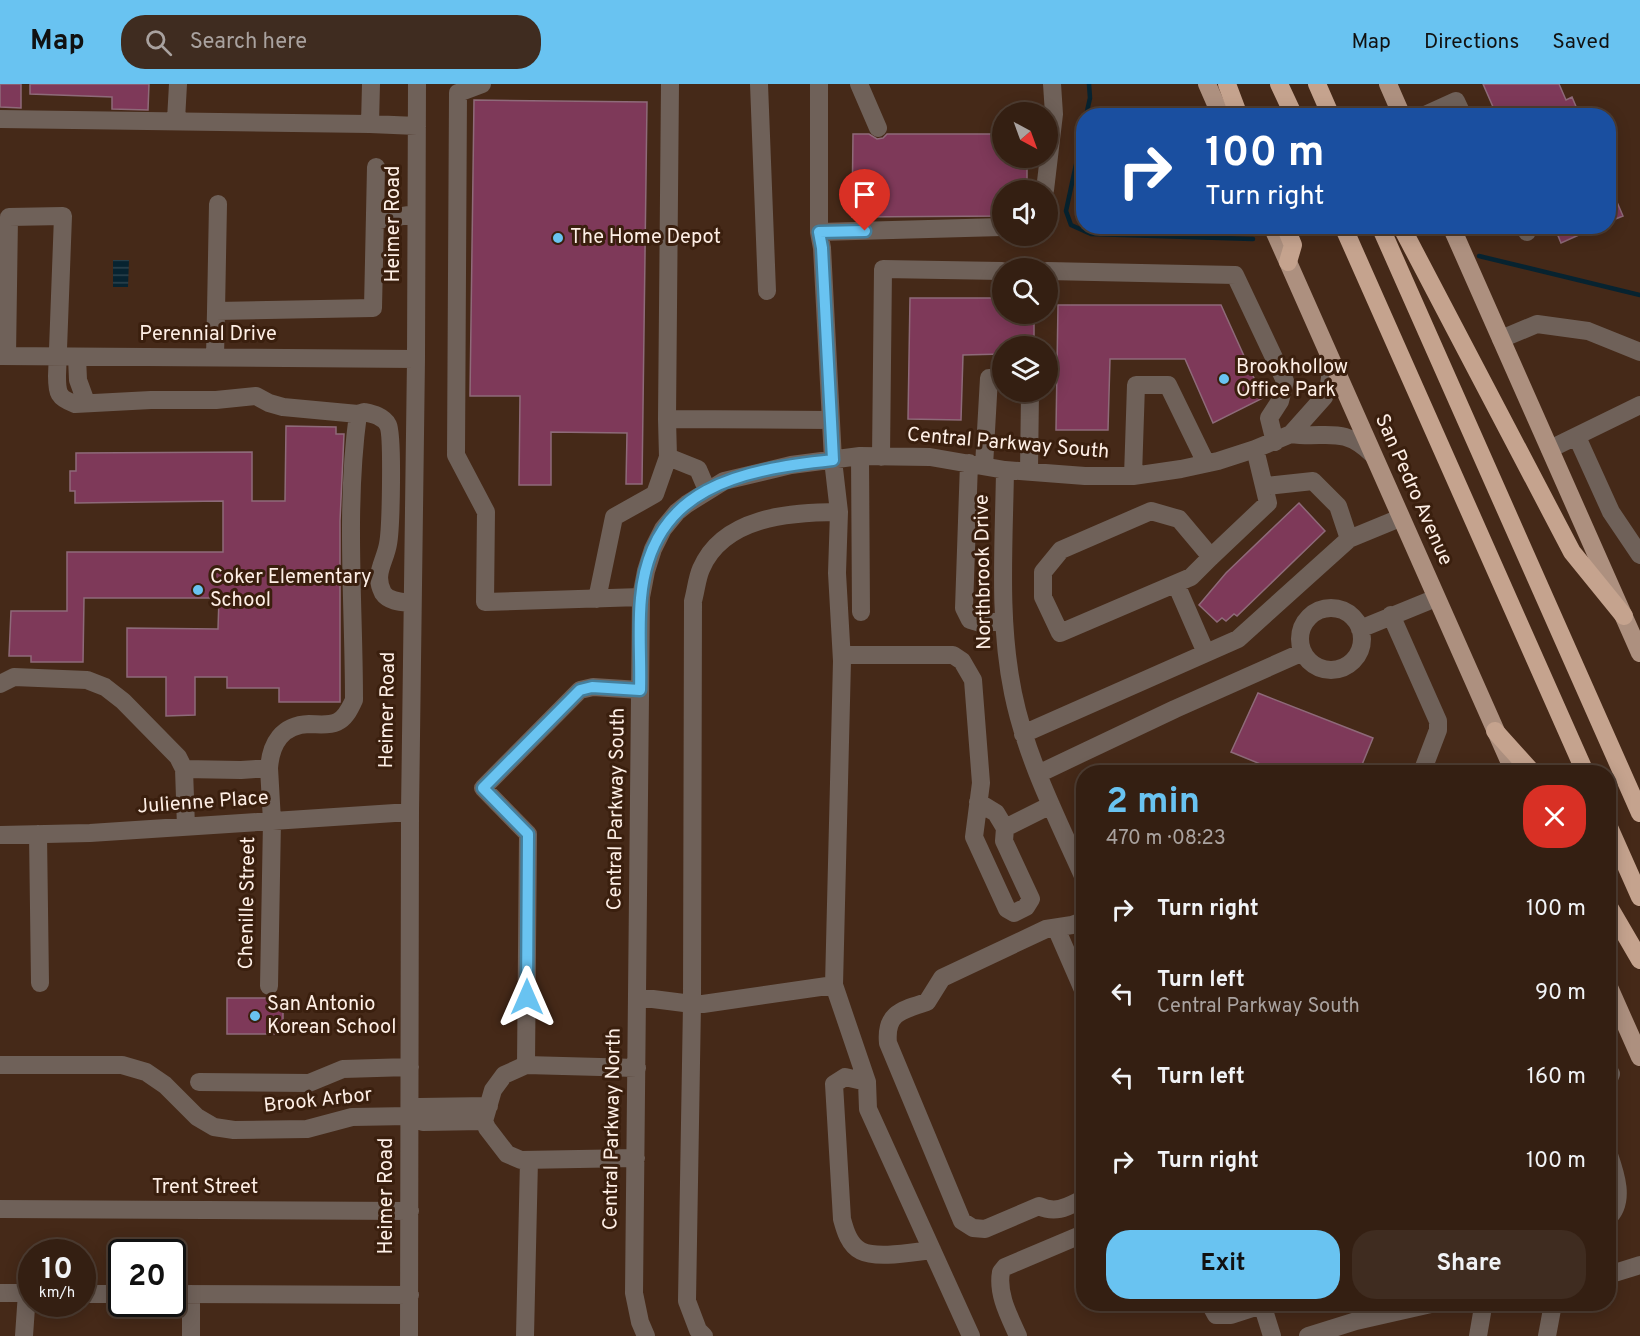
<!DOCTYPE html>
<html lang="en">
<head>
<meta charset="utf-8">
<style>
	body { margin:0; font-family:Overpass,sans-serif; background:#3f2c20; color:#f1f3f6; height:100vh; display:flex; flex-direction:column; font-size:22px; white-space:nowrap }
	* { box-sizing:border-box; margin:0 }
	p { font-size:20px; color:#a9a29f }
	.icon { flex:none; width:33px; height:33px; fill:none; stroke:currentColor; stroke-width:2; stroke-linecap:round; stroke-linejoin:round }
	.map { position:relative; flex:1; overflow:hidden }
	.side { position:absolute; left:1076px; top:681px; width:540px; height:546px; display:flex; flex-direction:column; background:#341f12; border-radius:24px; box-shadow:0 3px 15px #0003,0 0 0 2px #4e3d32 }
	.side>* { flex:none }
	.banner { position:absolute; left:1076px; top:24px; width:540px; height:126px; border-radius:24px; box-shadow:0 3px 15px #0003,0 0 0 2px #4e3d32; background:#1a4fa0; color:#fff; overflow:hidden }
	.needle { width:39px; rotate:139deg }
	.tools { position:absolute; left:992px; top:18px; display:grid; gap:12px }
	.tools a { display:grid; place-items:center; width:66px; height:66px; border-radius:50%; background:#341f12; box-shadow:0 3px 15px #0003,0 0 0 2px #4e3d32; font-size:30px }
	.speed { position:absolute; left:18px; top:1155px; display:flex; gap:12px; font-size:30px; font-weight:700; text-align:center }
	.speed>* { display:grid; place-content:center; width:78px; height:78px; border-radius:50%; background:#341f12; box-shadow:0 3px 15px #0003,0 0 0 2px #4e3d32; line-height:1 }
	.speed small { font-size:15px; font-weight:400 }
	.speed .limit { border:3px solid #111; border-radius:9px; background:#fff; color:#111 }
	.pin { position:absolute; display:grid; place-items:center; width:51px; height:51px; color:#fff; margin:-62px -26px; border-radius:50% 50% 50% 0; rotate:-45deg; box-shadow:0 0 6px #0007 }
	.pin .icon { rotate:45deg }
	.me { position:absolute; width:66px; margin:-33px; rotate:0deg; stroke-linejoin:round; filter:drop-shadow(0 0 4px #0008) }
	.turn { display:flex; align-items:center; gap:21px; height:126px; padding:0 30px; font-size:27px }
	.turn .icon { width:78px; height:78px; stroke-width:2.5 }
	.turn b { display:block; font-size:42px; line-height:51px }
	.round { display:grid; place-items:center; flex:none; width:63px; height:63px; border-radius:24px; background:#3f2c20 }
	.headline { display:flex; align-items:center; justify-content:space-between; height:102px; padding:0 30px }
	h1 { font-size:36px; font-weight:700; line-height:45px; color:#69c3f1 }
	.button { display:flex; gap:12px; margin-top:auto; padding:12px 30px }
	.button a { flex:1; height:69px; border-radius:24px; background:#69c3f1; color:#111; font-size:24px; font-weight:700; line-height:69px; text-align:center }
	.button a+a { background:#3f2c20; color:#f1f3f6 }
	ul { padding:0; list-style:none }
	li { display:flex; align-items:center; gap:18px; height:84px; padding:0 30px }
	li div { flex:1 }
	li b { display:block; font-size:22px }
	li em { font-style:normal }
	header { display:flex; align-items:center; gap:36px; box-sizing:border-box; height:84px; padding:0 30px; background:#69c3f1; color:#111 }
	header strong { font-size:28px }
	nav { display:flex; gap:33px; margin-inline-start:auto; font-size:21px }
	.search { width:420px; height:54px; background:#3f2c20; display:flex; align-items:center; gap:15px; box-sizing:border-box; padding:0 21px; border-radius:24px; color:#a9a29f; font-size:22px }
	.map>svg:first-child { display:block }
	.water { fill:url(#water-rules) }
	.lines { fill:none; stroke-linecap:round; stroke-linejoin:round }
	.stream { stroke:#072330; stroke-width:4.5 }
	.building { fill:#7e3959; stroke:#8e6a79; stroke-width:1.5 }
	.minor { stroke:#6f6159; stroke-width:18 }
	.major { stroke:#ad907f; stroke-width:18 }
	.highway { stroke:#c5a38e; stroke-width:18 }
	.route-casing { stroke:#447f9d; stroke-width:15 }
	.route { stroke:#69c3f1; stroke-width:10 }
	.poi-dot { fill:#69c3f1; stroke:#3a1f0e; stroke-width:2 }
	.labels { text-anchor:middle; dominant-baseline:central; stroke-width:6; stroke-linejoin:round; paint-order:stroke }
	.street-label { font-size:20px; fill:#feefe6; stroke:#3a1f0e }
	.poi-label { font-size:20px; fill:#feefe6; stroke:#3a1f0e; text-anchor:start }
</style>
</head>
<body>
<header>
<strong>Map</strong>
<div class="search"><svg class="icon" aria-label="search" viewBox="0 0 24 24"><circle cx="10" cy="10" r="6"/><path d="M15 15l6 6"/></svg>Search here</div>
<nav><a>Map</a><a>Directions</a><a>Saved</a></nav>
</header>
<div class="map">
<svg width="1640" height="1252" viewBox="0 0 1640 1252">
	<defs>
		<pattern id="water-rules" width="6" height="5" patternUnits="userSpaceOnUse" patternTransform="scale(1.5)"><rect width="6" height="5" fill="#072330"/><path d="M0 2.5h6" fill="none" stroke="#2c434e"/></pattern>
	</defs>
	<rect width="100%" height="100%" fill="#452918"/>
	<!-- water -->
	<path class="water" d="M113,176H129L128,203H113Z"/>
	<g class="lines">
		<!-- stream -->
		<path class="stream" d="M1086,32L1090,14L1089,0
			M1083,48L1066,127L1071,141L1091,150L1253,155
			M1479,172L1640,211"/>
	</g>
	<!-- building -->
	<path class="building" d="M0,0H21V24L0,23Z
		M30,0H149L148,26L112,25V13L30,10Z
		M1483,0H1559L1566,16L1572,13L1580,32H1497Z
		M474,16L647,18L642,400H626L627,349L551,348V401H519L520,312H470Z
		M853,50H869L877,55L883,54L887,50H1002V74H1027V106H1002V132L852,133Z
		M1608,97L1623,132L1608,138Z
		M1554,142H1599L1561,159Z
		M910,214H1002V230H1034V262H1002V270L963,271L961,336L908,335Z
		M1058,221H1221L1263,314L1213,339L1185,275H1110L1108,346H1056Z
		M286,342L336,343V350H344L340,437V618H279V604H227V593H195V631L166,632V593H127V544L218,545L219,514H84L83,578H31V572H9L11,527H67V468H223V417L75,419V407H70V387H76V369L252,368V417H285Z
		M1299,419L1325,447L1237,532L1234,530L1226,537L1222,534L1217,538L1199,521L1226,489Z
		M1258,609L1373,654L1359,688H1280L1231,668Z
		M227,914H283V950H227Z"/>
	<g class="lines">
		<!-- minor -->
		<path class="minor" d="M371,0L370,40L417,42
			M482,0L458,9L456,371L486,428L485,518L641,513
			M670,0L667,335L668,373L698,385L707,406
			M759,0L767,207
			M819,0V148L822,164L833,376L839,428L837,489L842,577L834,901L867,998L868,1025L971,1252
			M859,0L878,44
			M1423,32L1456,17L1463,32
			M0,35L370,40
			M176,36L178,0
			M1045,106L1054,30L1052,0
			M376,136L416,130
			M1524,142L1527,148
			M819,148L1002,143
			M1047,187L1235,191L1285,297L1280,317L1269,334L1275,358
			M216,227L218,120
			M1501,255L1537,240L1588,247L1640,268
			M0,272L416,275
			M7,272L9,133L63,132L57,292C57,309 58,314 75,320L151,316H216L256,312L269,319L283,323L358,330
			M77,273L78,296L86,318
			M215,273L216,227L373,224L376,83
			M667,335L831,336
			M1291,350C1326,355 1343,341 1372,370
			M1577,353L1611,428L1640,471
			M1550,365L1640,321
			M860,372L861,528
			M881,373L883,185L1002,187
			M969,379L964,524L970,536L980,539L1004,536
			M984,382L989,294H1002
			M1005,386C1004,460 998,536 1013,609C1026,673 1056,732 1083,792
			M1029,387L1030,308
			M1133,392L1136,301H1168L1206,379
			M1266,402L1313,397L1338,422L1349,455
			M1211,473L1191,493L1060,549L1043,513V488L1061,466L1151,427L1179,435L1211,473L1268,419L1255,365
			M1176,500L1206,569
			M597,515L614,433L655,410L668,373
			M1300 555a31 31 0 1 1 62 0a31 31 0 1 1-62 0Z
			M1391,531L1438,637V646L1422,688
			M1360,545L1436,514
			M842,571H953L962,577L973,596L981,699L974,753L1007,825L1014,829L1026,823L1031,815L1004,757L1005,744L1051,721
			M0,600L14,593L87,596L105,603L123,617L178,673L184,685L186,743
			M1023,650L1238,555L1349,455L1400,434
			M269,684C271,659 282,641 309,640C318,640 328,642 337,638C346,634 350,624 354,616C354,521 345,425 358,330L364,328C373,330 383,332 388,341C393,351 391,445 388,460C385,478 373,490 383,509C389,518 402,518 412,519
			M184,685L241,686L269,684L272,737L269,902
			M1038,690L1175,625L1303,568
			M978,718L996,729L1005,744
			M38,750L40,899
			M0,751L90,749L410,728
			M1083,837L1072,841L1046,845L942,894L927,918C902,926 885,929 888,959L962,1137L973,1144L985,1145L1039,1122C1056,1130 1067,1123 1083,1115
			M1056,844L1083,906
			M637,913L692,920H703L834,901
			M0,981H122L146,988L165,1001L197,1033L214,1043L234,1046L307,1045L352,1033L409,1032L423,1038L484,1037
			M526,981L504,991L493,1006L484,1037L487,1044L507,1070L521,1076L636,1074
			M637,984L526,981L528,750L483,704L580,606L593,603L640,606
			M1608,985L1611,990L1608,997
			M199,998L309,999L343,985L410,983
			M867,998L845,993L834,1000L842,1135C845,1146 849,1161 861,1167C877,1175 913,1168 932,1166
			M409,1032L419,1023L489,1022
			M1608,1068C1615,1088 1626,1117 1608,1134
			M0,1125L410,1127
			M1608,1191L1640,1181
			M0,1209H32
			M82,1210H122
			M172,1210L410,1211
			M1210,1220L1216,1231H1231L1262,1221
			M1262,1220L1272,1252
			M24,1252L27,1209
			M191,1252V1210
			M409,1252L410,728L416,275L417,0
			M525,1252L529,1076
			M646,1252L640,1238L634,1209L641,513L646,487L653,465L663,445L677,428L687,420L724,397L791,381L860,372L930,373L1005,386L1085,392H1133L1181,385L1218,377L1255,365L1291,350L1324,313L1329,301L1332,279
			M704,1252L698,1246L687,1217L692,920L693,517C696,506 697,494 701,485C723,433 790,428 839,428
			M1018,1252C1009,1232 997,1210 1001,1188L1005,1183L1083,1150
			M1308,1252L1356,1237L1431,1220
			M1478,1252L1482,1229L1481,1220
			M1547,1252L1553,1220"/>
		<!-- major -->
		<path class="major" d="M1207,0L1221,32
			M1388,0L1402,32
			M1272,142L1514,688
			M1451,142L1640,569
			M1608,901L1640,973"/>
		<!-- highway -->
		<path class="highway" d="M1227,0L1239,32
			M1279,0L1294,32
			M1317,0L1331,32
			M1285,142L1293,161L1288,178
			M1343,142L1585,688
			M1380,142L1640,729
			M1401,142L1572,468L1624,532
			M1495,647L1532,688
			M1608,741L1640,813
			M1608,821L1640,876"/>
	</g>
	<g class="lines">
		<!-- route casing -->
		<g class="route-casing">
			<path id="route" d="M527,913L528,750L483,704L580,606L592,603L640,606C641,576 638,544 641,514C651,402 741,386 833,376L822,164L819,148L865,147"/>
		</g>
		<!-- route -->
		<use href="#route" class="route"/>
	</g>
	<!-- markers -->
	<g class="poi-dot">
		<circle cx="558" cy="154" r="6"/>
		<circle cx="1224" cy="295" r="6"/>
		<circle cx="198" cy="506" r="6"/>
		<circle cx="255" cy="932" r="6"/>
	</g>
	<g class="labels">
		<!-- street labels -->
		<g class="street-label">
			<text transform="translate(394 140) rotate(-90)">Heimer Road</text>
			<text x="208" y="251">Perennial Drive</text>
			<text transform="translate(1008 360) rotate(5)">Central Parkway South</text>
			<text transform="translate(1413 406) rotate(66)">San Pedro Avenue</text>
			<text transform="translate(984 488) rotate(-91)">Northbrook Drive</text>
			<text transform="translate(388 626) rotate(-89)">Heimer Road</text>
			<text transform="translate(203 719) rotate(-4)">Julienne Place</text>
			<text transform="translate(617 725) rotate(-89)">Central Parkway South</text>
			<text transform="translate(248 819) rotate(-89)">Chenille Street</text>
			<text transform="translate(318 1017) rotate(-6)">Brook Arbor</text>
			<text transform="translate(613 1045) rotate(-89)">Central Parkway North</text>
			<text x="205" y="1104">Trent Street</text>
			<text transform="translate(387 1112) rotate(-90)">Heimer Road</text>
		</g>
		<!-- poi labels -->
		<g class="poi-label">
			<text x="570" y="154">The Home Depot</text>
			<text x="1236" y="284">Brookhollow<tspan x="1236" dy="23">Office Park</tspan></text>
			<text x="210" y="494">Coker Elementary<tspan x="210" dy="23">School</tspan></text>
			<text x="267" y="921">San Antonio<tspan x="267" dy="23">Korean School</tspan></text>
		</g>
	</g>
</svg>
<div class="tools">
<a><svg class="needle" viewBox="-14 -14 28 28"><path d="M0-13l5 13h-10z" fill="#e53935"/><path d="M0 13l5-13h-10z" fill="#a9a29f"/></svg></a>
<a><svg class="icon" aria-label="sound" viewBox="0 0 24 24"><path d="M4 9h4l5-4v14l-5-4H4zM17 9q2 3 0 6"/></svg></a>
<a><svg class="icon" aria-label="search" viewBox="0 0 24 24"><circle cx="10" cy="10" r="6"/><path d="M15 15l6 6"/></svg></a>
<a><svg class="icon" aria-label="layers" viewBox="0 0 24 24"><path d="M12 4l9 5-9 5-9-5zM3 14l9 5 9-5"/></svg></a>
</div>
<div class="speed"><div>10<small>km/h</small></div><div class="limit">20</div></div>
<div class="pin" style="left:865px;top:147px;background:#d93025"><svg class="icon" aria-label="arrive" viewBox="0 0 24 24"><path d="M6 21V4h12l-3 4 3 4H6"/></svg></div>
<svg class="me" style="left:527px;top:913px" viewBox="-20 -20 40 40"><path d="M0-17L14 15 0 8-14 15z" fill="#69c3f1" stroke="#fff" stroke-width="4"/></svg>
<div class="banner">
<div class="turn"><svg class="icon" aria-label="right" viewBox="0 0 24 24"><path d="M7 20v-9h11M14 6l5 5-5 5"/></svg><div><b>100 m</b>Turn right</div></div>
</div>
<section class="side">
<div class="headline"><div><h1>2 min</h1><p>470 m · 08:23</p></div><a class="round" style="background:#d93025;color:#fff"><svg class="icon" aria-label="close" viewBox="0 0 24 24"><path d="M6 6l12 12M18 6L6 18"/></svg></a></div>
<ul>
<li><svg class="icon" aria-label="right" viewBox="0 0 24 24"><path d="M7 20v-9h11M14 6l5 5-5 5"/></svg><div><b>Turn right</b></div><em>100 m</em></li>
<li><svg class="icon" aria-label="left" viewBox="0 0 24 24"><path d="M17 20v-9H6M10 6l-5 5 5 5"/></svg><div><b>Turn left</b><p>Central Parkway South</p></div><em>90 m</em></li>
<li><svg class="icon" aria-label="left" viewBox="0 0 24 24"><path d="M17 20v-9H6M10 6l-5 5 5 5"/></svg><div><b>Turn left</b></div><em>160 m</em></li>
<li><svg class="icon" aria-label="right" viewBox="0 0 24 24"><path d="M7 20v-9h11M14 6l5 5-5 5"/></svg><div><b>Turn right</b></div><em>100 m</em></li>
</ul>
<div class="button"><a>Exit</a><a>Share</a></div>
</section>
</div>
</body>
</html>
